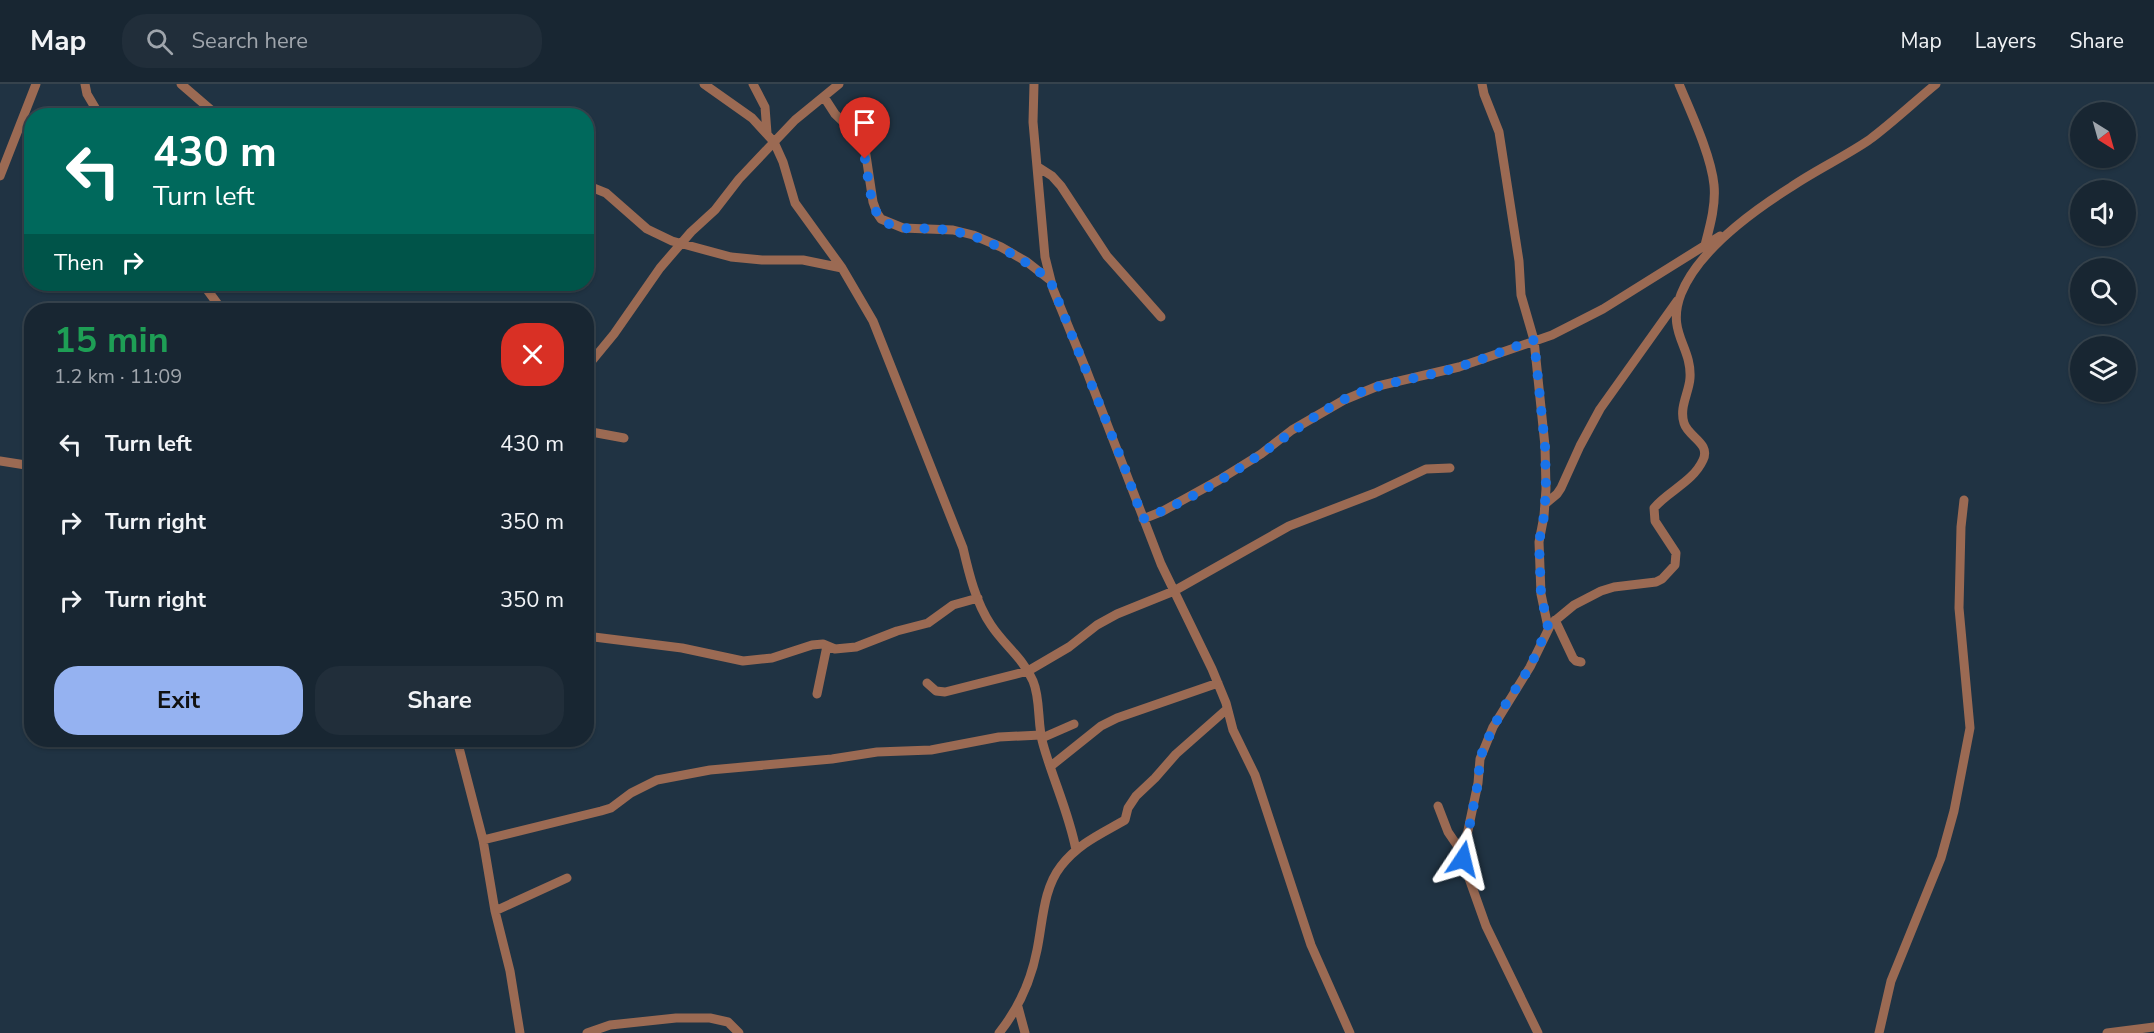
<!DOCTYPE html>
<html lang="en">
<head>
<meta charset="utf-8">
<style>
	body { margin:0; font-family:"Nunito Sans",sans-serif; background:#212e3a; color:#f1f3f6; height:100vh; display:flex; flex-direction:column; font-size:22px; white-space:nowrap }
	* { box-sizing:border-box; margin:0 }
	p { font-size:20px; color:#9fa5ac }
	.icon { flex:none; width:33px; height:33px; fill:none; stroke:currentColor; stroke-width:2; stroke-linecap:round; stroke-linejoin:round }
	.map { position:relative; flex:1; overflow:hidden }
	.details { position:absolute; left:24px; top:219px; width:570px; height:444px; display:flex; flex-direction:column; background:#182632; border-radius:24px; box-shadow:0 2px 4px #0004,0 0 0 2px #36434d }
	.details>* { flex:none }
	.hud { position:absolute; left:24px; top:24px; width:570px; height:183px; border-radius:24px; box-shadow:0 2px 4px #0004,0 0 0 2px #36434d; background:#00695c; color:#fff; overflow:hidden }
	.needle { width:39px; rotate:143deg }
	.controls { position:absolute; left:2070px; top:18px; display:grid; gap:12px }
	.controls a { display:grid; place-items:center; width:66px; height:66px; border-radius:50%; background:#182632; box-shadow:0 2px 4px #0004,0 0 0 2px #36434d; font-size:30px }
	.pin { position:absolute; display:grid; place-items:center; width:51px; height:51px; color:#fff; margin:-62px -26px; border-radius:50% 50% 50% 0; rotate:-45deg; box-shadow:0 0 6px #0007 }
	.pin .icon { rotate:45deg }
	.me { position:absolute; width:66px; margin:-33px; rotate:10deg; stroke-linejoin:round; filter:drop-shadow(0 0 4px #0008) }
	.turn { display:flex; align-items:center; gap:21px; height:126px; padding:0 30px; font-size:27px }
	.turn .icon { width:78px; height:78px; stroke-width:2.5 }
	.turn b { display:block; font-size:42px; line-height:51px }
	.then { display:flex; align-items:center; height:57px; padding:0 30px; background:#0003; gap:12px; font-size:22px }
	.round { display:grid; place-items:center; flex:none; width:63px; height:63px; border-radius:24px; background:#212e3a }
	.summary { display:flex; align-items:center; justify-content:space-between; height:102px; padding:0 30px }
	h1 { font-size:36px; font-weight:700; line-height:45px; color:#1e9e55 }
	.action { display:flex; gap:12px; margin-top:auto; padding:12px 30px }
	.action a { flex:1; height:69px; border-radius:24px; background:#95b2f1; color:#111; font-size:24px; font-weight:700; line-height:69px; text-align:center }
	.action a+a { background:#212e3a; color:#f1f3f6 }
	ul { padding:0; list-style:none }
	li { display:flex; align-items:center; gap:18px; height:78px; padding:0 30px }
	li div { flex:1 }
	li b { display:block; font-size:22px }
	li em { font-style:normal }
	header { display:flex; align-items:center; gap:36px; box-sizing:border-box; height:84px; padding:0 30px; background:#182632; border-bottom:2px solid #36434d }
	header strong { font-size:28px }
	nav { display:flex; gap:33px; margin-inline-start:auto; font-size:21px }
	.search { width:420px; height:54px; background:#212e3a; display:flex; align-items:center; gap:15px; box-sizing:border-box; padding:0 21px; border-radius:24px; color:#9fa5ac; font-size:22px }
	.map>svg:first-child { display:block }
	.lines { fill:none; stroke-linecap:round; stroke-linejoin:round }
	.street { stroke:#9b6a53; stroke-width:9 }
	.route { stroke:#1a73e8; stroke-width:10; stroke-dasharray:0 18 }
</style>
</head>
<body>
<header>
<strong>Map</strong>
<div class="search"><svg class="icon" aria-label="search" viewBox="0 0 24 24"><circle cx="10" cy="10" r="6"/><path d="M15 15l6 6"/></svg>Search here</div>
<nav><a>Map</a><a>Layers</a><a>Share</a></nav>
</header>
<div class="map">
<svg width="2154" height="949" viewBox="0 0 2154 949">
	<rect width="100%" height="100%" fill="#203343"/>
	<g class="lines">
		<!-- street -->
		<path class="street" d="M85,0L87,10L100,32
			M181,0L218,32
			M704,0L752,34L774,58L783,78L795,119L842,184L873,237L963,464C969,490 976,519 991,541C1004,561 1023,574 1033,597C1041,616 1037,640 1043,660C1053,696 1069,729 1076,766
			M753,0L765,23L767,49
			M1034,0L1033,38L1045,173L1053,205L1087,288L1161,480L1212,585L1226,619L1233,646L1255,691L1311,861L1350,949
			M1482,0L1484,10L1499,48L1519,177L1521,211L1534,256L1545,362L1546,405L1544,432L1539,458L1541,510L1548,543
			M1679,0C1691,29 1711,71 1714,101C1716,121 1710,142 1705,161
			M824,13L835,30L864,58L873,118L877,129L881,135L903,144L953,146L973,151L1001,163L1027,178L1050,196
			M1038,83L1052,92L1061,102L1107,172L1161,233
			M0,92L36,0
			M586,101L606,109L647,145L672,157L731,173L762,176H803L842,184
			M203,200L222,226
			M586,284L614,250L660,184L691,148L715,126L739,95L795,36L839,0
			M586,347L624,354
			M0,377L32,382
			M1545,420L1557,410L1561,404L1580,362L1600,325L1677,217
			M1143,435L1163,427L1219,396L1261,370L1292,346L1344,316L1378,302L1459,283L1552,251L1603,225L1720,152
			M1555,536L1573,574L1576,577L1581,578
			M586,552L682,564L743,577L772,574L812,561L823,560L835,565L856,563L897,547L928,539L953,521L978,514
			M927,599L936,607L945,608L1028,587L1069,563L1097,541L1117,530L1174,507L1289,442L1375,409L1426,385L1450,384
			M817,610L827,562
			M1042,654L1074,640
			M457,656L483,756L495,827L510,887L520,949
			M1051,682L1101,642L1117,634L1218,599
			M1438,722L1448,748L1463,770
			M483,756L601,727L611,724L631,709L657,696L710,686L832,675L877,668L931,666L999,653L1041,651
			M495,827L567,794
			M1018,923L1025,949
			M587,949L610,941L676,934H710L728,938L739,949
			M999,949C1019,924 1031,897 1037,866C1043,837 1043,805 1061,782C1079,759 1101,750 1125,736L1128,724L1136,712L1155,694L1176,670L1227,625
			M1538,949L1486,842L1465,783L1463,770L1478,699L1480,675L1493,643L1530,583L1551,540L1574,521L1601,507L1614,503L1656,498L1662,495L1675,481L1676,469L1655,437L1654,424C1668,407 1693,398 1703,376C1711,359 1688,353 1684,339C1679,323 1689,309 1690,294C1692,262 1666,249 1681,210C1698,167 1753,127 1791,103C1816,86 1844,73 1869,56C1892,39 1914,18 1936,0
			M1879,949L1891,897L1941,774L1954,727L1970,644L1959,524L1961,443L1964,416
			M2107,949L2154,943"/>
	</g>
	<g class="lines">
		<!-- route -->
		<path class="route" d="M865,75C868,89 870,124 880,133C894,149 919,143 938,145C981,149 1016,170 1050,196L1124,382L1143,435C1184,419 1223,396 1259,371C1287,352 1313,332 1343,316C1376,299 1413,296 1448,286C1477,278 1505,266 1534,256L1545,362L1546,405L1544,432L1539,458L1541,510L1548,543L1530,583L1502,626L1484,663L1480,675L1478,699L1463,775"/>
	</g>
</svg>
<div class="controls">
<a><svg class="needle" viewBox="-14 -14 28 28"><path d="M0-13l5 13h-10z" fill="#e53935"/><path d="M0 13l5-13h-10z" fill="#9fa5ac"/></svg></a>
<a><svg class="icon" aria-label="sound" viewBox="0 0 24 24"><path d="M4 9h4l5-4v14l-5-4H4zM17 9q2 3 0 6"/></svg></a>
<a><svg class="icon" aria-label="search" viewBox="0 0 24 24"><circle cx="10" cy="10" r="6"/><path d="M15 15l6 6"/></svg></a>
<a><svg class="icon" aria-label="layers" viewBox="0 0 24 24"><path d="M12 4l9 5-9 5-9-5zM3 14l9 5 9-5"/></svg></a>
</div>
<div class="pin" style="left:865px;top:75px;background:#d93025"><svg class="icon" aria-label="arrive" viewBox="0 0 24 24"><path d="M6 21V4h12l-3 4 3 4H6"/></svg></div>
<svg class="me" style="left:1463px;top:775px" viewBox="-20 -20 40 40"><path d="M0-17L14 15 0 8-14 15z" fill="#1a73e8" stroke="#fff" stroke-width="4"/></svg>
<div class="hud">
<div class="turn"><svg class="icon" aria-label="left" viewBox="0 0 24 24"><path d="M17 20v-9H6M10 6l-5 5 5 5"/></svg><div><b>430 m</b>Turn left</div></div>
<div class="then">Then<svg class="icon" aria-label="right" viewBox="0 0 24 24"><path d="M7 20v-9h11M14 6l5 5-5 5"/></svg></div>
</div>
<section class="details">
<div class="summary"><div><h1>15 min</h1><p>1.2 km · 11:09</p></div><a class="round" style="background:#d93025;color:#fff"><svg class="icon" aria-label="close" viewBox="0 0 24 24"><path d="M6 6l12 12M18 6L6 18"/></svg></a></div>
<ul>
<li><svg class="icon" aria-label="left" viewBox="0 0 24 24"><path d="M17 20v-9H6M10 6l-5 5 5 5"/></svg><div><b>Turn left</b></div><em>430 m</em></li>
<li><svg class="icon" aria-label="right" viewBox="0 0 24 24"><path d="M7 20v-9h11M14 6l5 5-5 5"/></svg><div><b>Turn right</b></div><em>350 m</em></li>
<li><svg class="icon" aria-label="right" viewBox="0 0 24 24"><path d="M7 20v-9h11M14 6l5 5-5 5"/></svg><div><b>Turn right</b></div><em>350 m</em></li>
</ul>
<div class="action"><a>Exit</a><a>Share</a></div>
</section>
</div>
</body>
</html>
